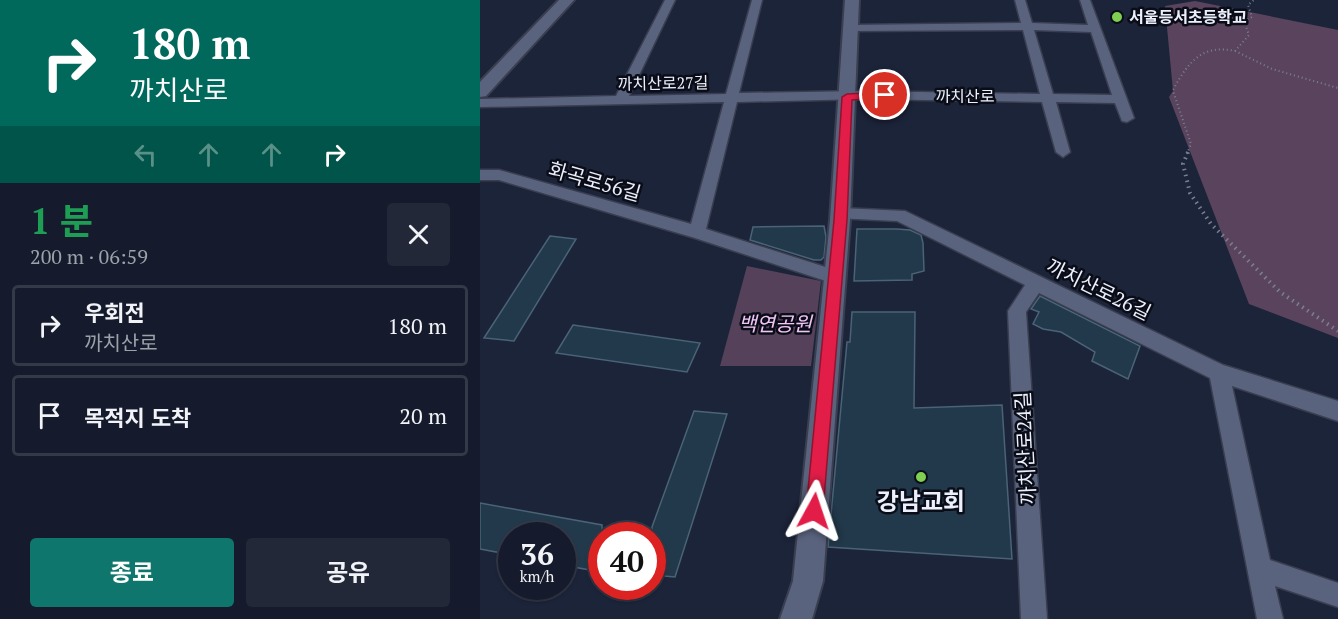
<!DOCTYPE html>
<html lang="ko">
<head>
<meta charset="utf-8">
<style>
	body { margin:0; font-family:"PT Serif","Noto Sans KR",serif; background:#222838; color:#f1f3f6; height:100vh; display:flex; flex-direction:column; font-size:22px; white-space:nowrap }
	* { box-sizing:border-box; margin:0 }
	p { font-size:20px; color:#9da1a9 }
	.icon { flex:none; width:33px; height:33px; fill:none; stroke:currentColor; stroke-width:2; stroke-linecap:round; stroke-linejoin:round }
	.map { position:relative; flex:1; overflow:hidden }
	.side { display:flex; flex-direction:column; background:#151b2c; width:480px }
	.side>* { flex:none }
	.hud { background:#00695c; color:#fff; overflow:hidden }
	.speed { position:absolute; left:18px; top:522px; display:flex; gap:12px; font-size:30px; font-weight:700; text-align:center }
	.speed>* { display:grid; place-content:center; width:78px; height:78px; border-radius:50%; background:#151b2c; box-shadow:0 2px 4px #0004,0 0 0 2px #343948; line-height:1 }
	.speed small { font-size:15px; font-weight:400 }
	.speed .limit { border:9px solid #d22; background:#fff; color:#111 }
	.pin { position:absolute; display:grid; place-items:center; width:51px; height:51px; color:#fff; margin:-26px; border:3px solid #fff; border-radius:50%; box-shadow:0 2px 6px #0007 }
	.me { position:absolute; width:66px; margin:-33px; rotate:5deg; stroke-linejoin:round; filter:drop-shadow(0 0 4px #0008) }
	.turn { display:flex; align-items:center; gap:21px; height:126px; padding:0 30px; font-size:27px }
	.turn .icon { width:78px; height:78px; stroke-width:2.5 }
	.turn b { display:block; font-size:42px; line-height:51px }
	.lanes { display:flex; align-items:center; height:57px; padding:0 30px; background:#0003; justify-content:center; gap:30px; direction:ltr }
	.lanes .off { opacity:.35 }
	.round { display:grid; place-items:center; flex:none; width:63px; height:63px; border-radius:6px; background:#222838 }
	.head { display:flex; align-items:center; justify-content:space-between; height:102px; padding:0 30px }
	h1 { font-size:36px; font-weight:700; line-height:45px; color:#1e9e55 }
	.action { display:flex; gap:12px; margin-top:auto; padding:12px 30px }
	.action a { flex:1; height:69px; border-radius:6px; background:#0f766e; color:#fff; font-size:24px; font-weight:700; line-height:69px; text-align:center }
	.action a+a { background:#222838; color:#f1f3f6 }
	ul { padding:0; list-style:none }
	li { display:flex; align-items:center; gap:18px; height:81px; margin:0 12px 9px; padding:0 18px; border:3px solid #343948; border-radius:6px }
	li div { flex:1 }
	li b { display:block; font-size:22px }
	li em { font-style:normal }
	main { display:flex; flex:1; min-height:0 }
	.map>svg:first-child { display:block }
	.green { fill:#554159 }
	.forest { fill:#5a445d }
	.building { fill:#22394b; stroke:#4a6376; stroke-width:1.5 }
	.lines { fill:none; stroke-linecap:round; stroke-linejoin:round }
	.minor-casing { stroke:#393e50; stroke-width:3 }
	.tertiary-casing { stroke:#393e50; stroke-width:4 }
	.path-far1 { stroke:#7a8092; stroke-width:2; stroke-dasharray:1 3; stroke-linecap:butt }
	.path { stroke:#7a8092; stroke-width:4; stroke-dasharray:1.5 4.5; stroke-linecap:butt }
	.minor { fill:#5a637d; fill-rule:evenodd }
	.tertiary { fill:#5a637d; fill-rule:evenodd }
	.route { fill:#e11d48; stroke:#92132f; stroke-width:1.5 }
	.poi-dot { fill:#7fd052; stroke:#0a0d17; stroke-width:2 }
	.labels { text-anchor:middle; dominant-baseline:central; stroke-width:5; stroke-linejoin:round; paint-order:stroke }
	.far-poi-label { font-size:16px; font-weight:bold; fill:#ebf0fc; stroke:#0a0d17; text-anchor:start }
	.far-street-label { font-size:16px; fill:#ebf0fc; stroke:#0a0d17 }
	.street-label { font-size:20px; fill:#ebf0fc; stroke:#0a0d17 }
	.park-label { font-size:20px; font-style:italic; fill:#f1c6f7; stroke:#0a0d17 }
	.near-poi-label { font-size:24px; font-weight:bold; fill:#ebf0fc; stroke:#0a0d17 }
</style>
</head>
<body>
<main>
<section class="side">
<div class="hud">
<div class="turn"><svg class="icon" aria-label="right" viewBox="0 0 24 24"><path d="M7 20v-9h11M14 6l5 5-5 5"/></svg><div><b>180 m</b>까치산로</div></div>
<div class="lanes"><svg class="icon off" aria-label="left" viewBox="0 0 24 24"><path d="M17 20v-9H6M10 6l-5 5 5 5"/></svg><svg class="icon off" aria-label="ahead" viewBox="0 0 24 24"><path d="M12 20V5M6 11l6-6 6 6"/></svg><svg class="icon off" aria-label="ahead" viewBox="0 0 24 24"><path d="M12 20V5M6 11l6-6 6 6"/></svg><svg class="icon" aria-label="right" viewBox="0 0 24 24"><path d="M7 20v-9h11M14 6l5 5-5 5"/></svg></div>
</div>
<div class="head"><div><h1>1 분</h1><p>200 m · 06:59</p></div><a class="round"><svg class="icon" aria-label="close" viewBox="0 0 24 24"><path d="M6 6l12 12M18 6L6 18"/></svg></a></div>
<ul>
<li><svg class="icon" aria-label="right" viewBox="0 0 24 24"><path d="M7 20v-9h11M14 6l5 5-5 5"/></svg><div><b>우회전</b><p>까치산로</p></div><em>180 m</em></li>
<li><svg class="icon" aria-label="arrive" viewBox="0 0 24 24"><path d="M6 21V4h12l-3 4 3 4H6"/></svg><div><b>목적지 도착</b></div><em>20 m</em></li>
</ul>
<div class="action"><a>종료</a><a>공유</a></div>
</section>
<div class="map">
<svg width="858" height="619" viewBox="0 0 858 619">
	<rect width="100%" height="100%" fill="#1c243a"/>
	<!-- green -->
	<path class="green" d="M267,266L341,281L331,366H240Z"/>
	<!-- forest -->
	<path class="forest" d="M715,1L858,30V338L769,304L689,97L693,91L685,6Z"/>
	<!-- building -->
	<path class="building" d="M344,226L346,237L344,257L341,260H334L270,240L273,227Z
		M377,229H417L430,230L441,235L443,243L444,271L432,274V280L374,281Z
		M70,236L96,239L34,341L4,338Z
		M560,296L660,346L648,379L612,361L615,352L581,332L563,329L553,324L559,312L551,309Z
		M372,312H435L434,408L522,405L532,559L348,547L367,342H370Z
		M93,325L220,343L207,372L76,353Z
		M214,411L247,414L195,577L172,575V527Z
		M0,503L122,525V572L82,565V536H32V555L0,549Z"/>
	<g class="lines">
		<!-- minor casing -->
		<g class="minor-casing">
			<path id="minor" d="M185,0H195L149,96L246,94L272,0H282L259,93L382,91L560,94L543,30L370,31L364,28L370,25L541,23L535,0H545L552,23L608,25L600,0H610L654,118L647,122L642,121L635,103L576,102L590,152L583,157L576,152L562,102L382,99L257,102L226,229L361,272L364,277L361,282L355,284L215,238L19,180H0V170H19L211,224L244,102L0,107V99L136,96ZM554,30L611,32L632,95L573,94Z
				M361,208L425,211L743,365L858,401V421L752,386L790,560L858,583V607L795,586L803,619H777L730,378L559,293L546,312L567,619H541L528,311L545,285L417,221L355,218L353,214L355,210Z"/>
		</g>
		<!-- tertiary casing -->
		<g class="tertiary-casing">
			<path id="tertiary" d="M79,0H94L6,96L0,97V82Z
				M365,0H379L370,220L343,581L332,619H300L313,581L350,220Z"/>
		</g>
		<!-- path-far1 -->
		<path class="path-far1" d="M755,51L792,69L858,88
			M707,154L711,144L693,91L694,88C709,61 723,44 755,51L769,35L764,21L772,17L768,5L774,0"/>
		<!-- path -->
		<path class="path" d="M708,152L703,164L710,193L731,224L800,292L858,331"/>
		<!-- minor -->
		<use href="#minor" class="minor"/>
		<!-- tertiary -->
		<use href="#tertiary" class="tertiary"/>
	</g>
	<!-- route -->
	<path class="route" d="M405,92L409,93V97L372,100L367,220L343,511L340,517L334,520L328,517L326,511L354,220L362,97L367,94Z"/>
	<!-- markers -->
	<g class="poi-dot">
		<circle cx="637" cy="17" r="6"/>
		<circle cx="441" cy="477" r="6"/>
	</g>
	<g class="labels">
		<!-- far-poi labels -->
		<g class="far-poi-label">
			<text x="649" y="17">서울등서초등학교</text>
		</g>
		<!-- far-street labels -->
		<g class="far-street-label">
			<text transform="translate(183 83) rotate(-1)">까치산로27길</text>
			<text x="485" y="96">까치산로</text>
		</g>
		<!-- street labels -->
		<g class="street-label">
			<text transform="translate(115 181) rotate(16)">화곡로56길</text>
			<text transform="translate(619 289) rotate(26)">까치산로26길</text>
			<text transform="translate(545 448) rotate(-93)">까치산로24길</text>
		</g>
		<!-- park labels -->
		<g class="park-label">
			<text x="295" y="323">백연공원</text>
		</g>
		<!-- near-poi labels -->
		<g class="near-poi-label">
			<text x="441" y="501">강남교회</text>
		</g>
	</g>
</svg>
<div class="speed"><div>36<small>km/h</small></div><div class="limit">40</div></div>
<div class="pin" style="left:405px;top:95px;background:#d93025"><svg class="icon" aria-label="arrive" viewBox="0 0 24 24"><path d="M6 21V4h12l-3 4 3 4H6"/></svg></div>
<svg class="me" style="left:334px;top:511px" viewBox="-20 -20 40 40"><path d="M0-17L14 15 0 8-14 15z" fill="#e11d48" stroke="#fff" stroke-width="4"/></svg>
</div>
</main>
</body>
</html>
